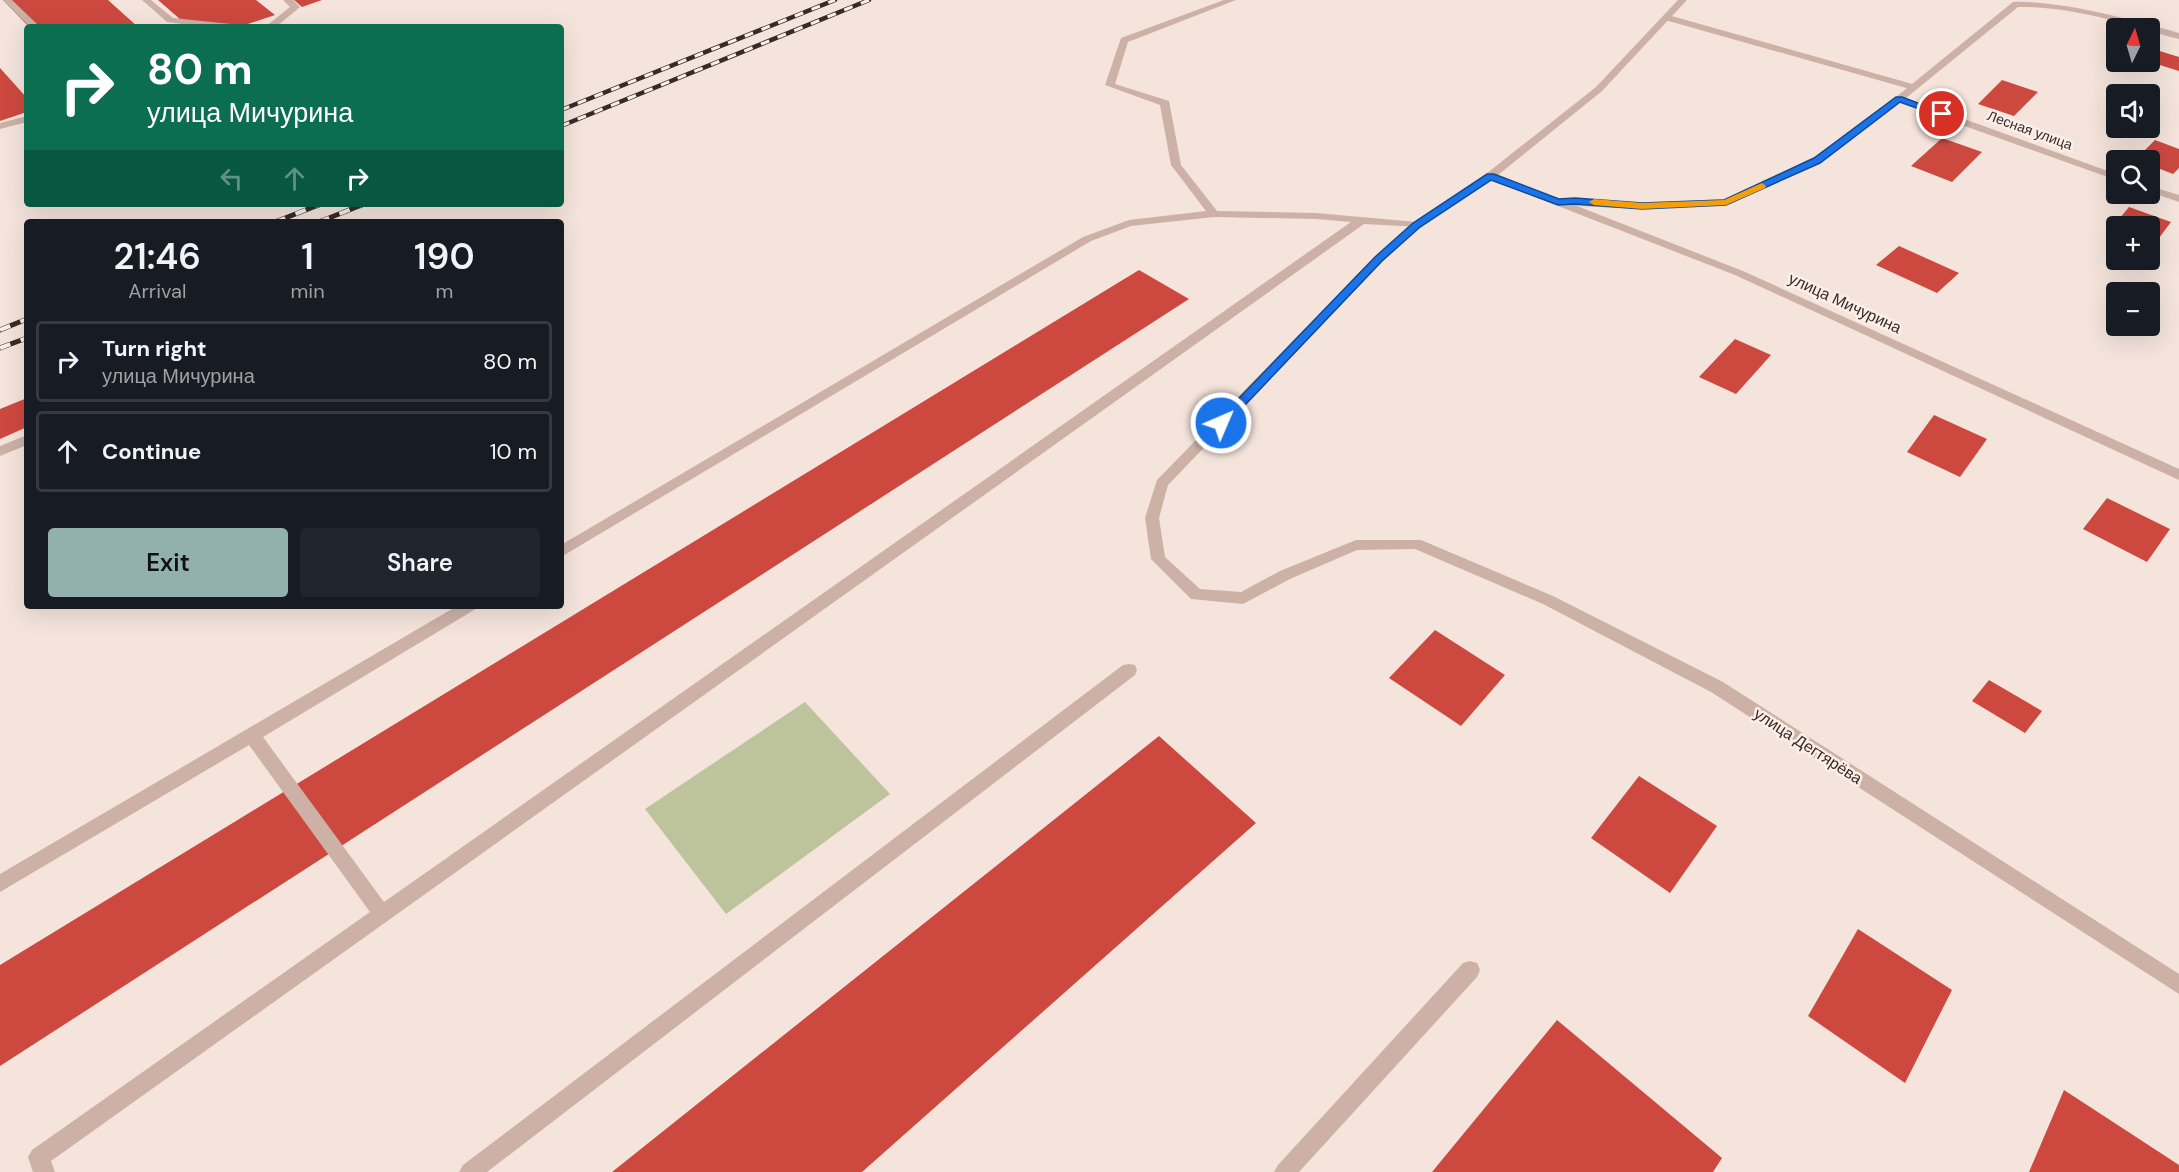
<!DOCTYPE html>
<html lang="en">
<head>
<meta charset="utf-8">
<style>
	body { margin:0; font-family:"DM Sans",sans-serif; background:#20242c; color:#f1f3f6; height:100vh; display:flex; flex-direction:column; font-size:22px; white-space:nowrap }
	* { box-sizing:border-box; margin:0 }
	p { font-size:20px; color:#9ea1a6 }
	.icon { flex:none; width:33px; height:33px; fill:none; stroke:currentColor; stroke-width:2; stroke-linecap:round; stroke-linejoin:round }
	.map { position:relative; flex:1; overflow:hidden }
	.side { position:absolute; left:24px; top:219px; width:540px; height:390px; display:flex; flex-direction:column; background:#171b24; border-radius:6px; box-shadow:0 6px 24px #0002 }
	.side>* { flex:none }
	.top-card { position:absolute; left:24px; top:24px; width:540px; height:183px; border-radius:6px; box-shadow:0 6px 24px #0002; background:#0b6e4f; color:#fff; overflow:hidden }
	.needle { width:39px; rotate:5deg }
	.tools { position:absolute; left:2106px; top:18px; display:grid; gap:12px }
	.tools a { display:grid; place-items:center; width:54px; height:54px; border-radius:6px; background:#171b24; box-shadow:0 6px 24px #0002; font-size:30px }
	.pin { position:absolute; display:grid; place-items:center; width:51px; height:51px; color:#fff; margin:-26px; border:3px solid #fff; border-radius:50%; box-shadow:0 2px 6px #0007 }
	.me { position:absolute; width:66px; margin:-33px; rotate:45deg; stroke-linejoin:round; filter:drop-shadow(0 0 4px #0008) }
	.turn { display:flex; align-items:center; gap:21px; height:126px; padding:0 24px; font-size:27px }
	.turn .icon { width:78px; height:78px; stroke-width:2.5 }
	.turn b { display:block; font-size:42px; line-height:51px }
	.lanes { display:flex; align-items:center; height:57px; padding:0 24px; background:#0003; justify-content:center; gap:30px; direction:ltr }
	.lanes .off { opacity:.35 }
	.eta { display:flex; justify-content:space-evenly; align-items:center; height:102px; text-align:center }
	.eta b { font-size:36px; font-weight:600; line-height:42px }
	.button { display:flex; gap:12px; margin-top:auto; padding:12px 24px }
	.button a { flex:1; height:69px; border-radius:6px; background:#91b0ae; color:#111; font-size:24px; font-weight:600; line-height:69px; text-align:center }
	.button a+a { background:#20242c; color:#f1f3f6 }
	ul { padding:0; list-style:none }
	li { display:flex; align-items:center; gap:18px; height:81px; margin:0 12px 9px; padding:0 12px; border:3px solid #363941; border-radius:6px }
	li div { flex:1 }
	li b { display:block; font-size:22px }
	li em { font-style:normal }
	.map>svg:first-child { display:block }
	.green { fill:#bdc49b }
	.building { fill:#cd4940 }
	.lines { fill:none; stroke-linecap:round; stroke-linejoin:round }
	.service { fill:#cdb1a7; fill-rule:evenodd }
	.minor { fill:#cdb1a7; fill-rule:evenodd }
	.rail-far1-casing { stroke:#382a28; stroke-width:4.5 }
	.rail-casing { stroke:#382a28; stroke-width:5 }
	.rail-far1 { stroke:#fbefe8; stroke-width:3; stroke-dasharray:9; stroke-linecap:butt }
	.rail { stroke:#fbefe8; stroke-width:4; stroke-dasharray:11; stroke-linecap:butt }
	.route { fill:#1a73e8; stroke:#114b97; stroke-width:1.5 }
	.slow { fill:#f59e0b }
	.labels { text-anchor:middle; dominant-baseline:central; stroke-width:5; stroke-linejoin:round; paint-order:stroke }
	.far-street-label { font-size:14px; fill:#382a28; stroke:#fbefe8 }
	.street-label { font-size:16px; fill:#382a28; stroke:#fbefe8 }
</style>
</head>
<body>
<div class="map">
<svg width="2179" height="1172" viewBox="0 0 2179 1172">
	<rect width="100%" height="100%" fill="#f4e4dc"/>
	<!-- green -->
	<path class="green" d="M805,702L890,794L726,914L645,809Z"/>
	<!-- building -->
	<path class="building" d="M3,0H108L138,27H29Z
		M158,0H256L275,15L239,27H189Z
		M294,0H322L302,7Z
		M2150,48L2179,57V71L2150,62Z
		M0,68L27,98V112L0,121Z
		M2002,80L2038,92L2014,116L1978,104Z
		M1942,138L1982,152L1952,182L1911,166Z
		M2155,140L2179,149V168L2173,174L2150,165V160H2135Z
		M2129,207L2171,222L2153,246L2150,245V226H2116V233L2110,230Z
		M1899,246L1959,273L1937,293L1876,265Z
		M1139,270L1189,299L0,1066V965Z
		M1735,339L1771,355L1736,394L1699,377Z
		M27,398V427L0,439V409Z
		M1934,415L1987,439L1960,477L1907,452Z
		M2107,498L2170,529L2147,562L2083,529Z
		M1435,630L1505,675L1461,726L1389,678Z
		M1989,680L2042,711L2025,733L1972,701Z
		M1159,736L1256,823L862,1172H612Z
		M1639,776L1717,826L1670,893L1591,838Z
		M1858,929L1952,990L1905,1083L1808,1016Z
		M1557,1020L1722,1158L1713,1172H1432Z
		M2064,1090L2179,1165V1172H2029Z"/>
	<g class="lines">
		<!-- service -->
		<path class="service" d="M3,0H12L40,27H30Z
			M142,0H151L173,18L231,24L236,27H207L167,22Z
			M283,0H293L300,7L276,27H265L290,7Z
			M1224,0H1236L1128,42L1115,84L1169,101L1181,165L1217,211L1316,213L1417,222L1421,223V227L1364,224L51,1161L55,1172H33L28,1157L32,1150L370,912L249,745L0,892V874L457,606H477L474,610L263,737L384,902L1351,222L1316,219L1214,217L1131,226L1091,241L561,557V545L1083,237L1129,220L1206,211L1171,165L1160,105L1105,85L1121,38Z
			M1668,15L1916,85L1918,87L1910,89L1665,20L1663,18Z
			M27,116V122L0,129V123Z
			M27,435V445L0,456V446Z
			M1129,664L1135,665L1137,670L1135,675L487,1172H459L463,1165L1123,665Z
			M1470,961L1477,963L1480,970L1477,977L1299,1172H1274L1278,1165L1463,963Z"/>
		<!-- minor -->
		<path class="minor" d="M1678,0H1687L1602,91L1498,175L1560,200L1642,203L1724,199L1813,159L1896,97L2013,2C2059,0 2134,20 2179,33V39C2127,25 2075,6 2018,7L1906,98L2116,174V180L1900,103L1821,163L1730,204L1642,209L1577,206L1743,271L2179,469V480L1735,275L1491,180L1421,227L1383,261L1168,485L1159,518L1165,557L1200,589L1241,592L1280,571L1356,540H1421L1553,596L1723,682L2179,974V994L1711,692L1543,604L1415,549L1357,550L1290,579L1243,604L1191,599L1151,559L1145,518L1157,480L1375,257L1413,223L1486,174L1596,87Z
			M2150,186L2179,195V202L2150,192Z"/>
		<!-- rail-far1 casing -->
		<g class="rail-far1-casing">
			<path id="rail-far1" d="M561,110L835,0
				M561,126L869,0
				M317,206L321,204
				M360,206L364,204"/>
		</g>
		<!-- rail casing -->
		<g class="rail-casing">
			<path id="rail" d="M275,222L321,204
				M319,222L364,204
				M0,330L27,319
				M0,348L27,338"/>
		</g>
		<!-- rail-far1 -->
		<use href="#rail-far1" class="rail-far1"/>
		<!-- rail -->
		<use href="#rail" class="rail"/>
	</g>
	<!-- route -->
	<path class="route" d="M1896,97H1902L1947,114L1939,116L1900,102L1820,163L1726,205L1642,209L1575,204L1558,205L1491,180L1420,227L1382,261L1225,426L1221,427L1215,423L1375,257L1413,223L1487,174H1494L1559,199L1575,198L1642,203L1724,200L1814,158Z"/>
	<!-- slow -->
	<path class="slow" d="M1762,183L1766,186L1765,188L1726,205L1642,209L1594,205L1589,202L1594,199L1642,203L1724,200Z"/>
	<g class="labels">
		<!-- far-street labels -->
		<g class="far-street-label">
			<text transform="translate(2030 130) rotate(20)">Лесная улица</text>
		</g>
		<!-- street labels -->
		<g class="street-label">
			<text transform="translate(1845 303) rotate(25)">улица Мичурина</text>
			<text transform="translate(1808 746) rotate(33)">улица Дегтярёва</text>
		</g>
	</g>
</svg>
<div class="tools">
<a><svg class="needle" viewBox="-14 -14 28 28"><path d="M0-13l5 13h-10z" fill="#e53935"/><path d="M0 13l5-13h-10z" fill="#9ea1a6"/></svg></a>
<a><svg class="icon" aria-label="sound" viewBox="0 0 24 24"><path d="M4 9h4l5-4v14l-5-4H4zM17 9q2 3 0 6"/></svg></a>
<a><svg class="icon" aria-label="search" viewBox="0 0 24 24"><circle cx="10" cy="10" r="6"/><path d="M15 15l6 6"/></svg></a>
<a>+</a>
<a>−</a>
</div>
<div class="pin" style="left:1942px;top:114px;background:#d93025"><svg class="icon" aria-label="arrive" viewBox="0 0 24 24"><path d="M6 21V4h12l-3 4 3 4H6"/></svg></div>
<svg class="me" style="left:1221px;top:423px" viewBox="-20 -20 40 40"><circle r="17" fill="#1a73e8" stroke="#fff" stroke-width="3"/><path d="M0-11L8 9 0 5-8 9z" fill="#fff"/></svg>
<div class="top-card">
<div class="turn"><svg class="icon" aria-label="right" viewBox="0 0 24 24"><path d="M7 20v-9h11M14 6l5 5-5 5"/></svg><div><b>80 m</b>улица Мичурина</div></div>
<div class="lanes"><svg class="icon off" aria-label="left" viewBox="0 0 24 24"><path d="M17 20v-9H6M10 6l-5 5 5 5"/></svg><svg class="icon off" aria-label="ahead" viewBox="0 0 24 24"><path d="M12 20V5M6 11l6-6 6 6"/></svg><svg class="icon" aria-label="right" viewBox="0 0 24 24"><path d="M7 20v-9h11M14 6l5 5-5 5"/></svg></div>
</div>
<section class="side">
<div class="eta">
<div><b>21:46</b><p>Arrival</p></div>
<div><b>1</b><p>min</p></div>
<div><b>190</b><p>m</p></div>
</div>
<ul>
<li><svg class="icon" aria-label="right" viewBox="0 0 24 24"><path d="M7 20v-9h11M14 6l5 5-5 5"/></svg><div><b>Turn right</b><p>улица Мичурина</p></div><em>80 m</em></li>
<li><svg class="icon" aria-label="ahead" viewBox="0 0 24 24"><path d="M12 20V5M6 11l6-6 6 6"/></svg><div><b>Continue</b></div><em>10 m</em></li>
</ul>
<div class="button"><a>Exit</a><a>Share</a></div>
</section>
</div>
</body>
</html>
